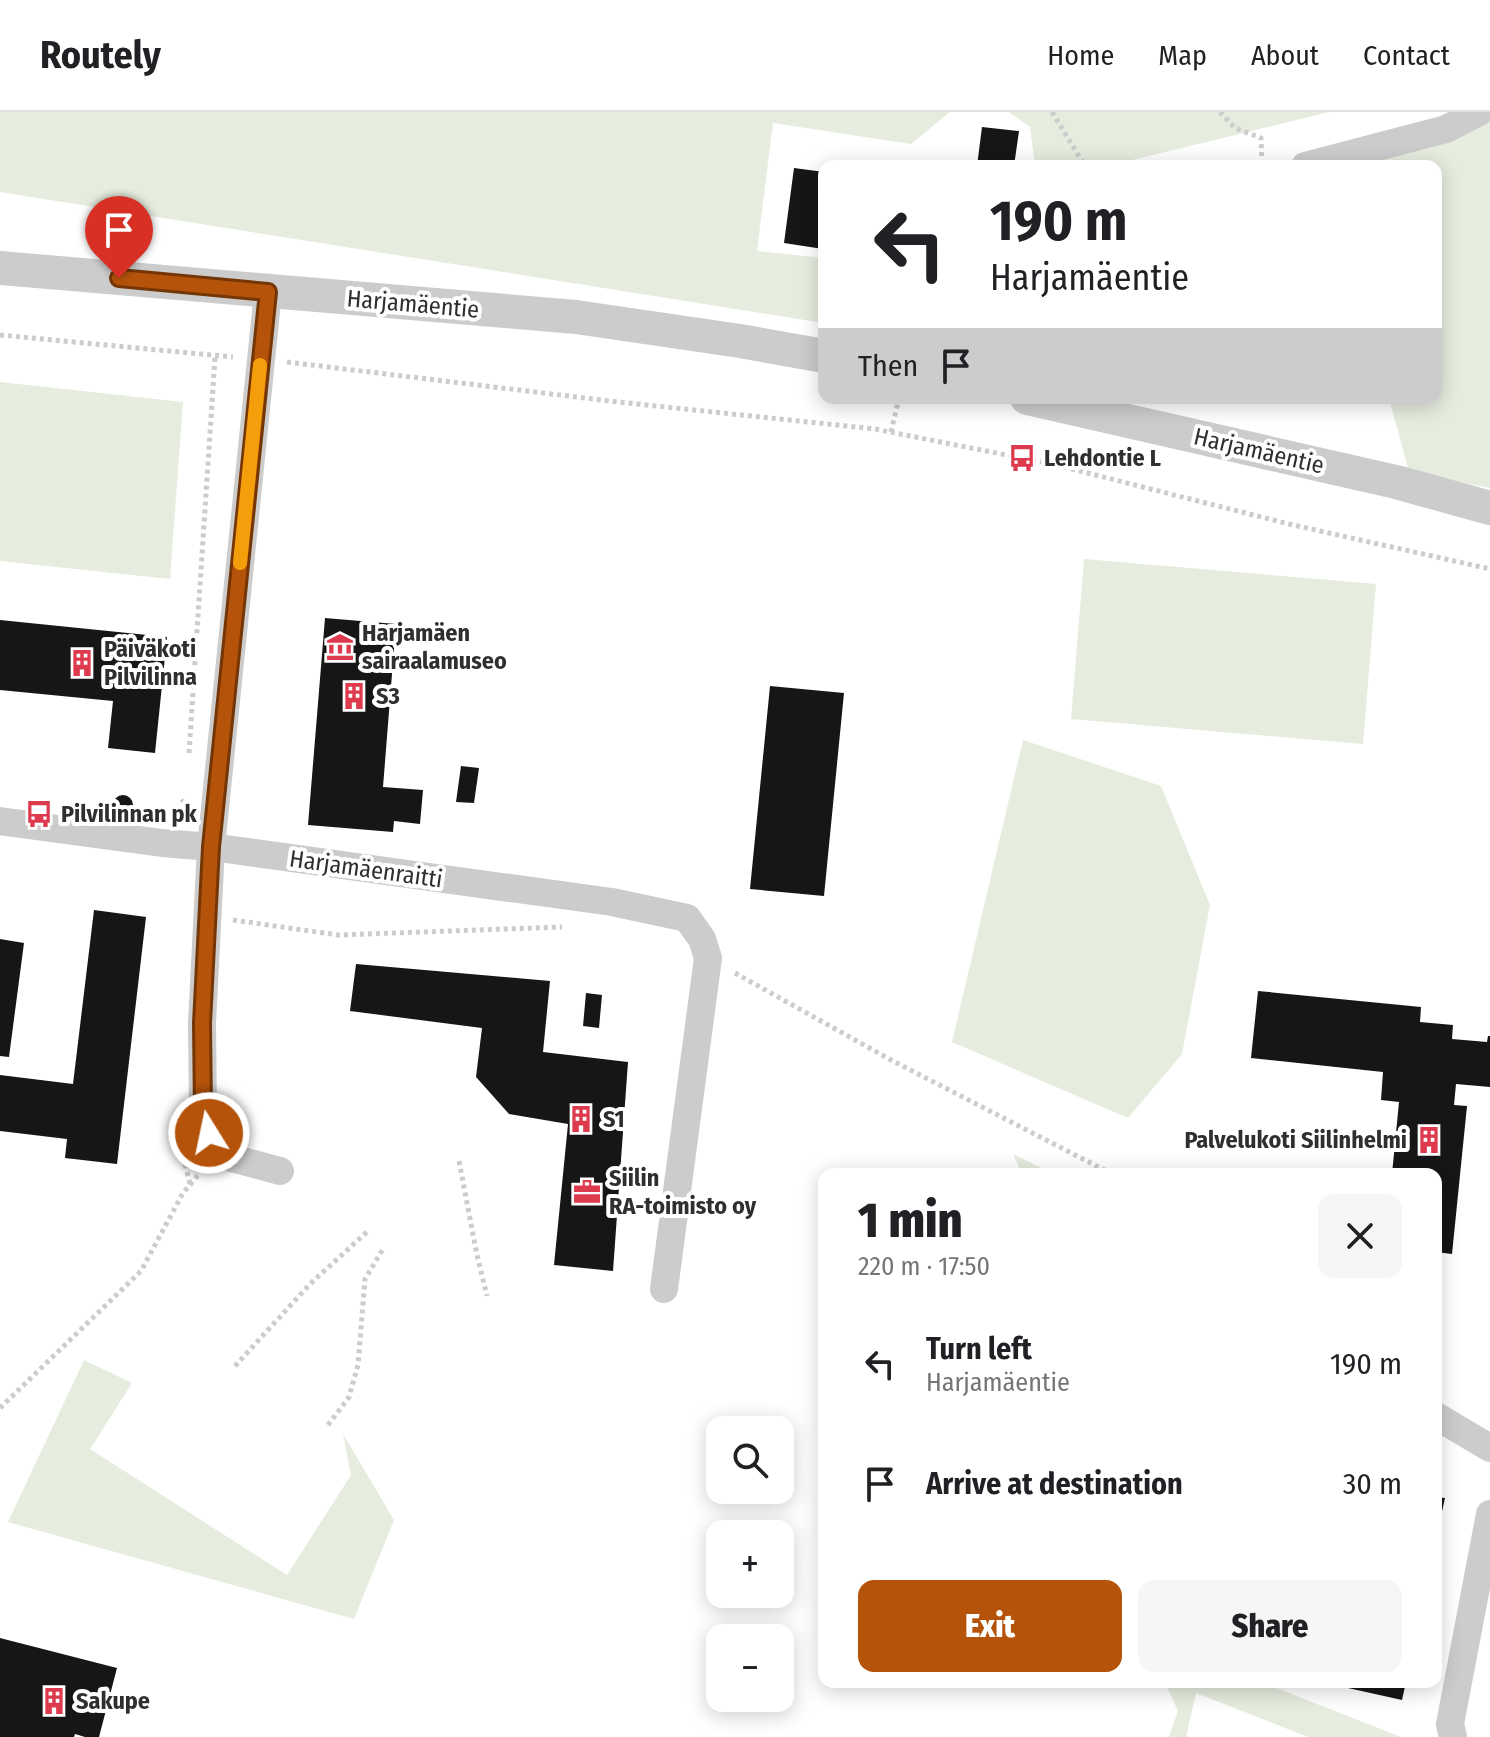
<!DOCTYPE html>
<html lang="en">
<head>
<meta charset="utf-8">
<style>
	body { margin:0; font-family:"Fira Sans Condensed",sans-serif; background:#f6f6f6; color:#202124; height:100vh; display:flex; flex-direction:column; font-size:30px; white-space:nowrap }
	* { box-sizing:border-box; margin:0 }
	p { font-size:26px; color:#757577 }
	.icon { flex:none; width:44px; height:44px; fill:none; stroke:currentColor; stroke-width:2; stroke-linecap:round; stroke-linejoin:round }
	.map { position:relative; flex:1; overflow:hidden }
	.sheet { position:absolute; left:818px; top:1056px; width:624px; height:520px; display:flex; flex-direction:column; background:#fff; border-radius:16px; box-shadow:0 4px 20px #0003 }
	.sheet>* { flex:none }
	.guide { position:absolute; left:818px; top:48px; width:624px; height:244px; border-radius:16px; box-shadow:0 4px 20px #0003; background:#fff; color:#202124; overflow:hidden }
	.tools { position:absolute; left:706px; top:1304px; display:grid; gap:16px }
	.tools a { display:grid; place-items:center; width:88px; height:88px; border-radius:16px; background:#fff; box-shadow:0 4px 20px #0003; font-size:40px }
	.pin { position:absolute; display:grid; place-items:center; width:68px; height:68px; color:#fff; margin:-82px -34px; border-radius:50% 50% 50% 0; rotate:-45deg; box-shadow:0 0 8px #0007 }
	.pin .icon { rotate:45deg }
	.me { position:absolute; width:88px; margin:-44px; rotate:350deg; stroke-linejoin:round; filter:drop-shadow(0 0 6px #0008) }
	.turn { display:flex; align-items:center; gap:28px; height:168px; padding:0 40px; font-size:36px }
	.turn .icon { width:104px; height:104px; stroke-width:2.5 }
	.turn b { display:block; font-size:56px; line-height:68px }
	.then { display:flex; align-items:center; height:76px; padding:0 40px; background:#0003; gap:16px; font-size:30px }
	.round { display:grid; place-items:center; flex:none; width:84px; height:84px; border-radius:16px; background:#f6f6f6 }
	.headline { display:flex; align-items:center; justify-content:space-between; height:136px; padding:0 40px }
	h1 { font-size:48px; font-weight:800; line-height:60px }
	.action { display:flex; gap:16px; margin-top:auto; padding:16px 40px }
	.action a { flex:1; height:92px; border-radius:16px; background:#b45309; color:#fff; font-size:32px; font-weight:800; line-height:92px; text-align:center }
	.action a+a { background:#f6f6f6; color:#202124 }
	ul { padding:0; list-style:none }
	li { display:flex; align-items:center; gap:24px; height:120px; padding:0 40px }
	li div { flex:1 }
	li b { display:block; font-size:30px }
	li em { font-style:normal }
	header { display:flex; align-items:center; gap:48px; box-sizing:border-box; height:112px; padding:0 40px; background:#fff; border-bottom:2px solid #e0e0e0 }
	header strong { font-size:38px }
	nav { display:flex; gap:44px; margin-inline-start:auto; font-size:28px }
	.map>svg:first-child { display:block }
	.green { fill:#e6ecde }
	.building { fill:#161616 }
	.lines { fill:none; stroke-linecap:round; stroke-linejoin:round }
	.path { stroke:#ccc; stroke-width:5; stroke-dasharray:4 4; stroke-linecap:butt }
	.minor { stroke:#ccc; stroke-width:28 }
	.tertiary { stroke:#ccc; stroke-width:34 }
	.route-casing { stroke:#753606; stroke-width:20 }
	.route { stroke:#b45309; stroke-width:14 }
	.slow { stroke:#f59e0b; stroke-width:14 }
	.labels { text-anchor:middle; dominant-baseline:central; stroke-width:8; stroke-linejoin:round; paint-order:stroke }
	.street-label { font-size:24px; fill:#2f2f2f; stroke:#fff }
	.poi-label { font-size:24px; font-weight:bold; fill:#2f2f2f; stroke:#fff; text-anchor:start }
</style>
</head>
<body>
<header>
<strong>Routely</strong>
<nav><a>Home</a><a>Map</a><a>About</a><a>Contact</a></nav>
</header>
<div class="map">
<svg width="1490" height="1625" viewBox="0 0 1490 1625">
	<rect width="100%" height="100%" fill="#fff"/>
	<!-- green -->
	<path class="green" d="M0,0H950L911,32L773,11L757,139L824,146V211L0,80Z
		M1009,0H1329L1108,54H1035L1030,15Z
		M1490,0V376L1409,360L1389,286H1436V54H1305Z
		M0,270L183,290L170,467L0,449Z
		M1084,447L1376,472L1363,632L1071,607Z
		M1023,628L1161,674L1210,793L1182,942L1128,1006L952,930Z
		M1013,1042L1054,1062H1022Z
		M84,1248L132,1271L90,1337L287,1463L351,1363L343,1322L394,1408L354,1507L8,1410Z
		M1165,1570H1261L1401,1625H1308L1196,1581L1186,1625H1169L1178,1599Z"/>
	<!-- building -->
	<path class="building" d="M982,15L1019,19L1014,54H977Z
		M794,56L824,60L823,137L784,131Z
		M325,506L396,512L383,675L423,678L420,712L394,709L393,720L308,713Z
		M0,508L167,525L155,641L108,636L113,589L0,578Z
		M770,574L844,581L824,784L750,777Z
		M461,654L479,656L474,691L456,690Z
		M113 693a10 10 0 1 1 20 0a10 10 0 1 1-20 0Z
		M94,798L146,805L117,1052L65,1046L67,1027L0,1019V963L73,972Z
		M0,827L24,831L9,945L0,944Z
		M356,852L550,869L543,940L628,950L613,1159L554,1153L568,1012L509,1002L476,965L482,916L350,899Z
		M1258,879L1421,895L1420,910L1453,913L1452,927L1487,930L1488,924H1490V975L1456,972L1454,993L1467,994L1452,1142L1436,1140V1062H1392L1399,990L1381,988L1383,960L1251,946Z
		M586,881L602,883L599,916L583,914Z
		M1436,1385L1445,1386L1437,1422H1436Z
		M0,1526L117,1556L99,1625H85L75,1622L74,1625H0Z
		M1321,1570H1406L1402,1588Z"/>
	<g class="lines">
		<!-- path -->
		<path class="path" d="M1052,0L1085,54
			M1220,0L1235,16L1261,26L1262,54
			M0,223L233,245
			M287,250L618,290L875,317L1052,352L1289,412L1490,457
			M891,320L899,286
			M189,641L215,245
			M171,703L185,687
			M233,808L338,823L562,815
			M735,861L891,948L1112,1062
			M181,1037L190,1072
			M459,1049L477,1143L487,1184
			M235,1254L310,1172L368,1119
			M0,1296L141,1159L183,1081L200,1061
			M328,1313L349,1285L358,1253L365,1167L383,1137"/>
		<!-- minor -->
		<path class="minor" d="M1305,54L1446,17L1479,0
			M268,180L211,735L202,911L203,1000L216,1042L280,1059
			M0,709L162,731L211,735L612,790L687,806L702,827L708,846L664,1177
			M1436,1304L1490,1336
			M1453,1625L1450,1612L1490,1402"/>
		<!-- tertiary -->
		<path class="tertiary" d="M0,156L576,205L740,229L824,244
			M1027,286L1396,370L1490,396"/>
	</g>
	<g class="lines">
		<!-- route casing -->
		<g class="route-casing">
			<path id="route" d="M119,166L268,180L211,735L202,911L203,1000L209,1021"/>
		</g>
		<!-- route -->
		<use href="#route" class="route"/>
		<!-- slow -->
		<path class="slow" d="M240,451L260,253"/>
	</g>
	<!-- icons -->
	<defs>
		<g id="bus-bare" transform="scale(2.16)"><path d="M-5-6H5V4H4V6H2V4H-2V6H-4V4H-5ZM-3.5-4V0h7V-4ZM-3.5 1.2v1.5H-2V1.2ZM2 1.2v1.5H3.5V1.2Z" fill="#de3a4d" stroke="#fff" stroke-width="2.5" paint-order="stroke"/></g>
		<g id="museum-bare" transform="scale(2.16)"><path d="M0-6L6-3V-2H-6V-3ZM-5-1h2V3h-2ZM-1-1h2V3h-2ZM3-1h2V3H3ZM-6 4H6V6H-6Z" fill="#de3a4d" stroke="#fff" stroke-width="2.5" paint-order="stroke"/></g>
		<g id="building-bare" transform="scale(2.16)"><path d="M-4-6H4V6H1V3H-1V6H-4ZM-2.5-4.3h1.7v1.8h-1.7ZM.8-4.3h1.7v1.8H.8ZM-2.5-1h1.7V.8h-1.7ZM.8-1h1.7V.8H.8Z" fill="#de3a4d" stroke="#fff" stroke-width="2.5" paint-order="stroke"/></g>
		<g id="office-bare" transform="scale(2.16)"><path d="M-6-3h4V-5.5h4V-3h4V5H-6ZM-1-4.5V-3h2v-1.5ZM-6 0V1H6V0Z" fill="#de3a4d" stroke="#fff" stroke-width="2.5" paint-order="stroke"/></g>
	</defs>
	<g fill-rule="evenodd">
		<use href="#bus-bare" x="1022" y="346"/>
		<use href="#museum-bare" x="340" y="535"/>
		<use href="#building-bare" x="82" y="551"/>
		<use href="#building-bare" x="354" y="584"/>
		<use href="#bus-bare" x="39" y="702"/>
		<use href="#building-bare" x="581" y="1007"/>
		<use href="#building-bare" x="1429" y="1028"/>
		<use href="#office-bare" x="587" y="1080"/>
		<use href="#building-bare" x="54" y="1589"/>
	</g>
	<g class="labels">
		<!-- street labels -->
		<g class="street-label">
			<text transform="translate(413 192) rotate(5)">Harjamäentie</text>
			<text transform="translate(1259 339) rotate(13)">Harjamäentie</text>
			<text transform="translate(366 757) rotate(8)">Harjamäenraitti</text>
		</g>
		<!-- poi labels -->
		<g class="poi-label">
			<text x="1044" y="346">Lehdontie L</text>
			<text x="362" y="521">Harjamäen<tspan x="362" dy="28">sairaalamuseo</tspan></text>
			<text x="104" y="537">Päiväkoti<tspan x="104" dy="28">Pilvilinna</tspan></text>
			<text x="376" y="584">S3</text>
			<text x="61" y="702">Pilvilinnan pk</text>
			<text x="603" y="1007">S1</text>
			<text x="1407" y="1028" text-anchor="end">Palvelukoti Siilinhelmi</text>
			<text x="609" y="1066">Siilin<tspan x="609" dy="28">RA-toimisto oy</tspan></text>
			<text x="76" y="1589">Sakupe</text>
		</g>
	</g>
</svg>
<div class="tools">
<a><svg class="icon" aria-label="search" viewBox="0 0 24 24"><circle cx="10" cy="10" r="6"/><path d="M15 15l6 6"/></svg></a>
<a>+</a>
<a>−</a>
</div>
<div class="pin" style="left:119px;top:166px;background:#d93025"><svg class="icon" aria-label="arrive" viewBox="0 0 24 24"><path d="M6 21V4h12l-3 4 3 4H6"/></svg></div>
<svg class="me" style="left:209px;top:1021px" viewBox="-20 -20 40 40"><circle r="17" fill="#b45309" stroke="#fff" stroke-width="3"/><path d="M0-11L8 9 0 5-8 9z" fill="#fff"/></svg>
<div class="guide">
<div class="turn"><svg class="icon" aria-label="left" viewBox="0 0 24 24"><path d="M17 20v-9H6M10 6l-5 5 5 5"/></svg><div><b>190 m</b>Harjamäentie</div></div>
<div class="then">Then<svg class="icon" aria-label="arrive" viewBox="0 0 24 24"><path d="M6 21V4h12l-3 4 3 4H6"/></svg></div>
</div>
<section class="sheet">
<div class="headline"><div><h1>1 min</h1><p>220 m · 17:50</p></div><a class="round"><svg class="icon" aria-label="close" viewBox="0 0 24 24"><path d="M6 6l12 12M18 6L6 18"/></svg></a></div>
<ul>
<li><svg class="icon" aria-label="left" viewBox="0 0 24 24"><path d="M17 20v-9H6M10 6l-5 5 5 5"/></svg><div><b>Turn left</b><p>Harjamäentie</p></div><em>190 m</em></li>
<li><svg class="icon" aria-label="arrive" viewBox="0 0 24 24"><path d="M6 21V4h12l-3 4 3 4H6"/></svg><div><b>Arrive at destination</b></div><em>30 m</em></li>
</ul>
<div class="action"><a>Exit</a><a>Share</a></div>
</section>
</div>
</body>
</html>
